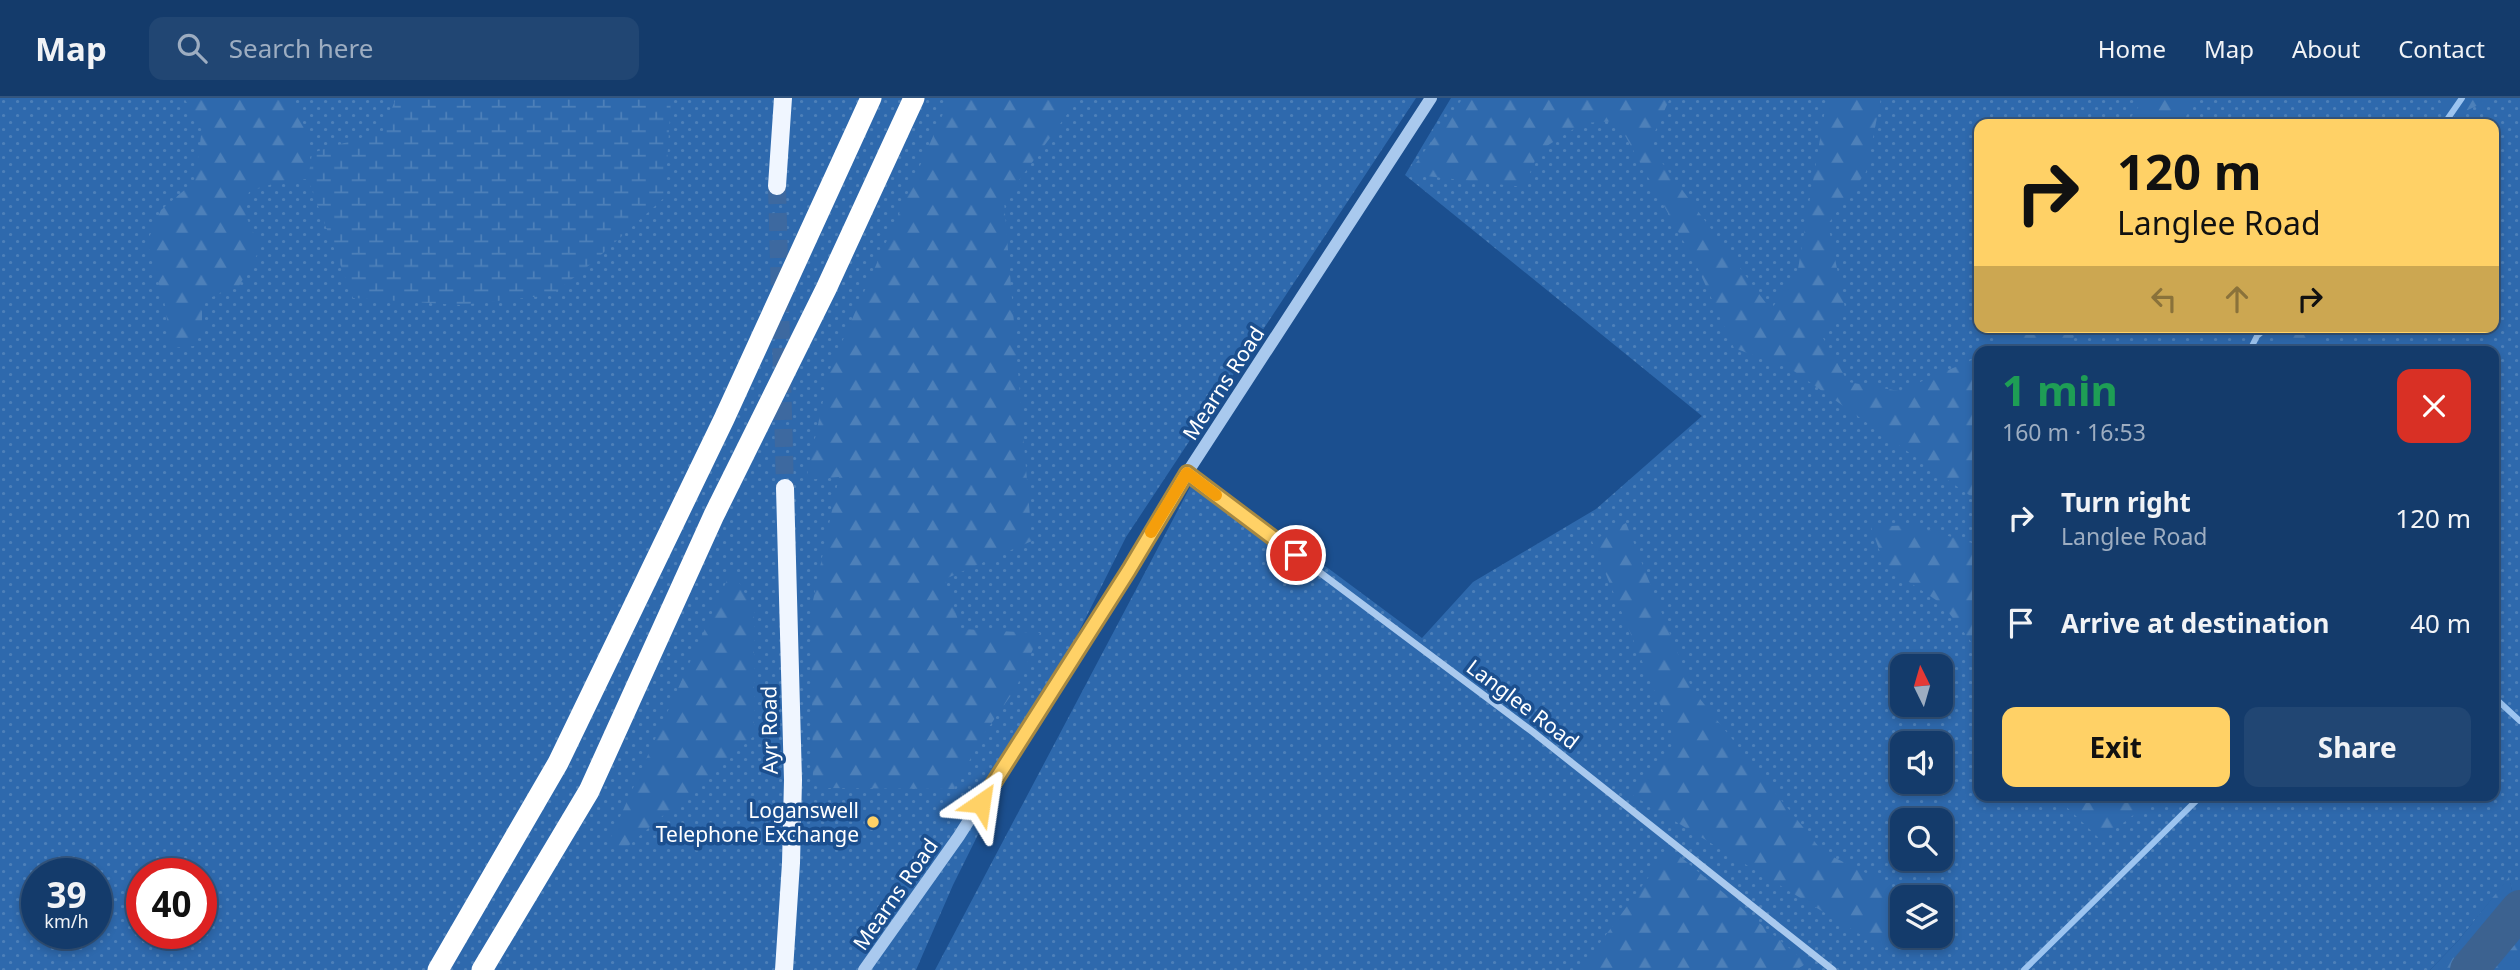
<!DOCTYPE html>
<html lang="en">
<head>
<meta charset="utf-8">
<style>
	body { margin:0; font-family:"Noto Sans",sans-serif; background:#214673; color:#f1f3f6; height:100vh; display:flex; flex-direction:column; font-size:26px; white-space:nowrap }
	* { box-sizing:border-box; margin:0 }
	p { font-size:23px; color:#9dadc1 }
	.icon { flex:none; width:38px; height:38px; fill:none; stroke:currentColor; stroke-width:2; stroke-linecap:round; stroke-linejoin:round }
	.map { position:relative; flex:1; overflow:hidden }
	.sheet { position:absolute; left:1974px; top:248px; width:525px; height:455px; display:flex; flex-direction:column; background:#143b6b; border-radius:14px; box-shadow:0 4px 10px #0003,0 0 0 2px #33557e }
	.sheet>* { flex:none }
	.top-card { position:absolute; left:1974px; top:21px; width:525px; height:214px; border-radius:14px; box-shadow:0 4px 10px #0003,0 0 0 2px #33557e; background:#ffd166; color:#111; overflow:hidden }
	.needle { width:46px; rotate:355deg }
	.fabs { position:absolute; left:1890px; top:556px; display:grid; gap:14px }
	.fabs a { display:grid; place-items:center; width:63px; height:63px; border-radius:14px; background:#143b6b; box-shadow:0 4px 10px #0003,0 0 0 2px #33557e; font-size:35px }
	.speed { position:absolute; left:21px; top:760px; display:flex; gap:14px; font-size:35px; font-weight:700; text-align:center }
	.speed>* { display:grid; place-content:center; width:91px; height:91px; border-radius:50%; background:#143b6b; box-shadow:0 4px 10px #0003,0 0 0 2px #33557e; line-height:1 }
	.speed small { font-size:18px; font-weight:400 }
	.speed .limit { border:10px solid #d22; background:#fff; color:#111 }
	.pin { position:absolute; display:grid; place-items:center; width:60px; height:60px; color:#fff; margin:-30px; border:4px solid #fff; border-radius:50%; box-shadow:0 2px 7px #0007 }
	.me { position:absolute; width:77px; margin:-38px; rotate:32deg; stroke-linejoin:round; filter:drop-shadow(0 0 5px #0008) }
	.turn { display:flex; align-items:center; gap:24px; height:147px; padding:0 28px; font-size:32px }
	.turn .icon { width:91px; height:91px; stroke-width:2.5 }
	.turn b { display:block; font-size:49px; line-height:60px }
	.lanes { display:flex; align-items:center; height:66px; padding:0 28px; background:#0003; justify-content:center; gap:35px; direction:ltr }
	.lanes .off { opacity:.35 }
	.round { display:grid; place-items:center; flex:none; width:74px; height:74px; border-radius:14px; background:#214673 }
	.headline { display:flex; align-items:center; justify-content:space-between; height:119px; padding:0 28px }
	h1 { font-size:42px; font-weight:700; line-height:52px; color:#1e9e55 }
	.button { display:flex; gap:14px; margin-top:auto; padding:14px 28px }
	.button a { flex:1; height:80px; border-radius:14px; background:#ffd166; color:#111; font-size:28px; font-weight:700; line-height:80px; text-align:center }
	.button a+a { background:#214673; color:#f1f3f6 }
	ul { padding:0; list-style:none }
	li { display:flex; align-items:center; gap:21px; height:105px; padding:0 28px }
	li div { flex:1 }
	li b { display:block; font-size:26px }
	li em { font-style:normal }
	header { display:flex; align-items:center; gap:42px; box-sizing:border-box; height:98px; padding:0 35px; background:#143b6b; border-bottom:2px solid #33557e }
	header strong { font-size:33px }
	nav { display:flex; gap:38px; margin-inline-start:auto; font-size:24px }
	.search { width:490px; height:63px; background:#214673; display:flex; align-items:center; gap:18px; box-sizing:border-box; padding:0 24px; border-radius:14px; color:#9dadc1; font-size:26px }
	.map>svg:first-child { display:block }
	.grass { fill:url(#grass-dots); fill-rule:evenodd }
	.forest { fill:url(#forest-firs) }
	.wetland { fill:url(#wetland-marsh) }
	.lines { fill:none; stroke-linecap:round; stroke-linejoin:round }
	.stream { stroke:#9cc4f0; stroke-width:6 }
	.river { stroke:#3c6290; stroke-width:38 }
	.primary-tunnel { stroke:#3d69a0; stroke-width:18; stroke-dasharray:18 9; stroke-linecap:butt }
	.minor { stroke:#a9c9ee; stroke-width:7 }
	.tertiary { stroke:#a9c9ee; stroke-width:12 }
	.primary { stroke:#f0f6ff; stroke-width:18 }
	.motorway { stroke:#fff; stroke-width:21 }
	.route-casing { stroke:#a68842; stroke-width:18 }
	.route { stroke:#ffd166; stroke-width:12 }
	.slow { stroke:#f59e0b; stroke-width:12 }
	.poi-dot { fill:#ffd166; stroke:#1b4f8f; stroke-width:2.5 }
	.labels { text-anchor:middle; dominant-baseline:central; stroke-width:7; stroke-linejoin:round; paint-order:stroke }
	.street-label { font-size:21px; fill:#fff; stroke:#1b4f8f }
	.poi-label { font-size:21px; fill:#fff; stroke:#1b4f8f; text-anchor:end }
</style>
</head>
<body>
<header>
<strong>Map</strong>
<div class="search"><svg class="icon" aria-label="search" viewBox="0 0 24 24"><circle cx="10" cy="10" r="6"/><path d="M15 15l6 6"/></svg>Search here</div>
<nav><a>Home</a><a>Map</a><a>About</a><a>Contact</a></nav>
</header>
<div class="map">
<svg width="2520" height="872" viewBox="0 0 2520 872">
	<defs>
		<pattern id="grass-dots" width="8" height="8" patternUnits="userSpaceOnUse" patternTransform="scale(1.75)"><rect width="8" height="8" fill="#2e69ad"/><path d="M2 2h.1M6 6h.1" fill="none" stroke="#4d80b9" stroke-width="1.8" stroke-linecap="round"/></pattern>
		<pattern id="forest-firs" width="22" height="20" patternUnits="userSpaceOnUse" patternTransform="scale(1.75)"><rect width="22" height="20" fill="#2e69ad"/><path d="M5 1l3.5 6h-7zM16 11l3.5 6h-7z" fill="#4d80b9"/></pattern>
		<pattern id="wetland-marsh" width="20" height="14" patternUnits="userSpaceOnUse" patternTransform="scale(1.75)"><rect width="20" height="14" fill="#2e69ad"/><path d="M1 5h8M5 5V1M11 12h8M15 12V8" fill="none" stroke="#4d80b9"/></pattern>
	</defs>
	<rect width="100%" height="100%" fill="#1b4f8f"/>
	<!-- grass -->
	<path class="grass" d="M0,0H1416L1126,439L953,787L916,872H0ZM37,775H96V835H37ZM142,775H201V835H142Z
		M1451,0H2520V829L2509,780L2458,843L2430,872H935L1197,376L1266,424L1422,540L1473,484L1596,411L1702,318L1405,77ZM1979,26H2494V229H1979ZM1979,254H2494V698H1979ZM1902,569H1941V607H1902ZM1902,646H1941V684H1902ZM1902,723H1941V761H1902ZM1902,800H1941V838H1902Z"/>
	<!-- forest -->
	<path class="forest" d="M184,0H292C307,32 313,46 308,81L281,83L249,94L244,112L251,131L262,148L239,188L202,203V228L194,248L171,250L165,207L147,144L161,112L195,83L202,30Z
		M950,0H1079L1004,103L1032,443L945,481L961,531L1040,535L1016,590L984,636L954,691L822,690L813,687L811,512L839,379L806,382L830,271Z
		M1463,0H1670L1649,47L1771,212L1798,171L1827,0H1881L1866,74L1828,126L1845,210L1823,240L1848,284L1899,293L1979,259V404L1791,271L1734,250L1695,164L1617,23L1583,25L1539,53L1524,89L1408,76Z
		M2145,0H2200L2180,26H2126Z
		M2439,0H2493L2449,21Z
		M2006,229H2078L2067,254H1987Z
		M2285,229H2309L2327,247L2323,254H2269Z
		M1626,425L1692,591L1823,754L1874,779L1902,801V838L1884,851L1629,695L1638,681L1677,647L1592,443Z
		M1911,427L1979,447V554L1942,506L1885,468L1871,429Z
		M732,471L754,513V638L619,756L610,741Z
		M2055,698H2158L2101,742Z
		M1670,750L1807,865L1796,872H1580Z
		M2509,779L2520,829V872H2430L2458,843Z"/>
	<!-- wetland -->
	<path class="wetland" d="M396,0H671L665,99L592,165L552,197L460,207L353,200L308,82L312,55L383,33Z"/>
	<g class="lines">
		<!-- stream -->
		<path class="stream" d="M2444,26L2462,0
			M2249,254L2257,238L2268,229
			M2494,599L2520,623
			M2024,872L2201,698"/>
		<!-- river -->
		<path class="river" d="M2469,872L2520,811"/>
		<!-- primary-tunnel -->
		<path class="primary-tunnel" d="M777,88L785,390"/>
		<!-- minor -->
		<path class="minor" d="M1187,375L1533,634L1833,872"/>
		<!-- tertiary -->
		<path class="tertiary" d="M864,872L959,738L1128,472L1187,375L1431,0"/>
		<!-- primary -->
		<path class="primary" d="M777,88L783,0
			M784,872L791,765L793,682L785,390"/>
		<!-- motorway -->
		<path class="motorway" d="M438,872L558,665L724,321L871,0
			M482,872L589,693L714,417L826,191L914,0"/>
	</g>
	<g class="lines">
		<!-- route casing -->
		<g class="route-casing">
			<path id="route" d="M981,705L1129,472L1187,375L1296,457"/>
		</g>
		<!-- route -->
		<use href="#route" class="route"/>
		<!-- slow -->
		<path class="slow" d="M1151,434L1187,375L1216,397"/>
	</g>
	<!-- markers -->
	<circle class="poi-dot" cx="873" cy="724" r="7"/>
	<g class="labels">
		<!-- street labels -->
		<g class="street-label">
			<text transform="translate(1223 285) rotate(-57)">Mearns Road</text>
			<text transform="translate(1523 606) rotate(37)">Langlee Road</text>
			<text transform="translate(769 632) rotate(-91)">Ayr Road</text>
			<text transform="translate(895 796) rotate(-55)">Mearns Road</text>
		</g>
		<!-- poi labels -->
		<g class="poi-label">
			<text x="859" y="712">Loganswell<tspan x="859" dy="24">Telephone Exchange</tspan></text>
		</g>
	</g>
</svg>
<div class="fabs">
<a><svg class="needle" viewBox="-14 -14 28 28"><path d="M0-13l5 13h-10z" fill="#e53935"/><path d="M0 13l5-13h-10z" fill="#9dadc1"/></svg></a>
<a><svg class="icon" aria-label="sound" viewBox="0 0 24 24"><path d="M4 9h4l5-4v14l-5-4H4zM17 9q2 3 0 6"/></svg></a>
<a><svg class="icon" aria-label="search" viewBox="0 0 24 24"><circle cx="10" cy="10" r="6"/><path d="M15 15l6 6"/></svg></a>
<a><svg class="icon" aria-label="layers" viewBox="0 0 24 24"><path d="M12 4l9 5-9 5-9-5zM3 14l9 5 9-5"/></svg></a>
</div>
<div class="speed"><div>39<small>km/h</small></div><div class="limit">40</div></div>
<div class="pin" style="left:1296px;top:457px;background:#d93025"><svg class="icon" aria-label="arrive" viewBox="0 0 24 24"><path d="M6 21V4h12l-3 4 3 4H6"/></svg></div>
<svg class="me" style="left:981px;top:705px" viewBox="-20 -20 40 40"><path d="M0-17L14 15 0 8-14 15z" fill="#ffd166" stroke="#fff" stroke-width="4"/></svg>
<div class="top-card">
<div class="turn"><svg class="icon" aria-label="right" viewBox="0 0 24 24"><path d="M7 20v-9h11M14 6l5 5-5 5"/></svg><div><b>120 m</b>Langlee Road</div></div>
<div class="lanes"><svg class="icon off" aria-label="left" viewBox="0 0 24 24"><path d="M17 20v-9H6M10 6l-5 5 5 5"/></svg><svg class="icon off" aria-label="ahead" viewBox="0 0 24 24"><path d="M12 20V5M6 11l6-6 6 6"/></svg><svg class="icon" aria-label="right" viewBox="0 0 24 24"><path d="M7 20v-9h11M14 6l5 5-5 5"/></svg></div>
</div>
<section class="sheet">
<div class="headline"><div><h1>1 min</h1><p>160 m · 16:53</p></div><a class="round" style="background:#d93025;color:#fff"><svg class="icon" aria-label="close" viewBox="0 0 24 24"><path d="M6 6l12 12M18 6L6 18"/></svg></a></div>
<ul>
<li><svg class="icon" aria-label="right" viewBox="0 0 24 24"><path d="M7 20v-9h11M14 6l5 5-5 5"/></svg><div><b>Turn right</b><p>Langlee Road</p></div><em>120 m</em></li>
<li><svg class="icon" aria-label="arrive" viewBox="0 0 24 24"><path d="M6 21V4h12l-3 4 3 4H6"/></svg><div><b>Arrive at destination</b></div><em>40 m</em></li>
</ul>
<div class="button"><a>Exit</a><a>Share</a></div>
</section>
</div>
</body>
</html>
